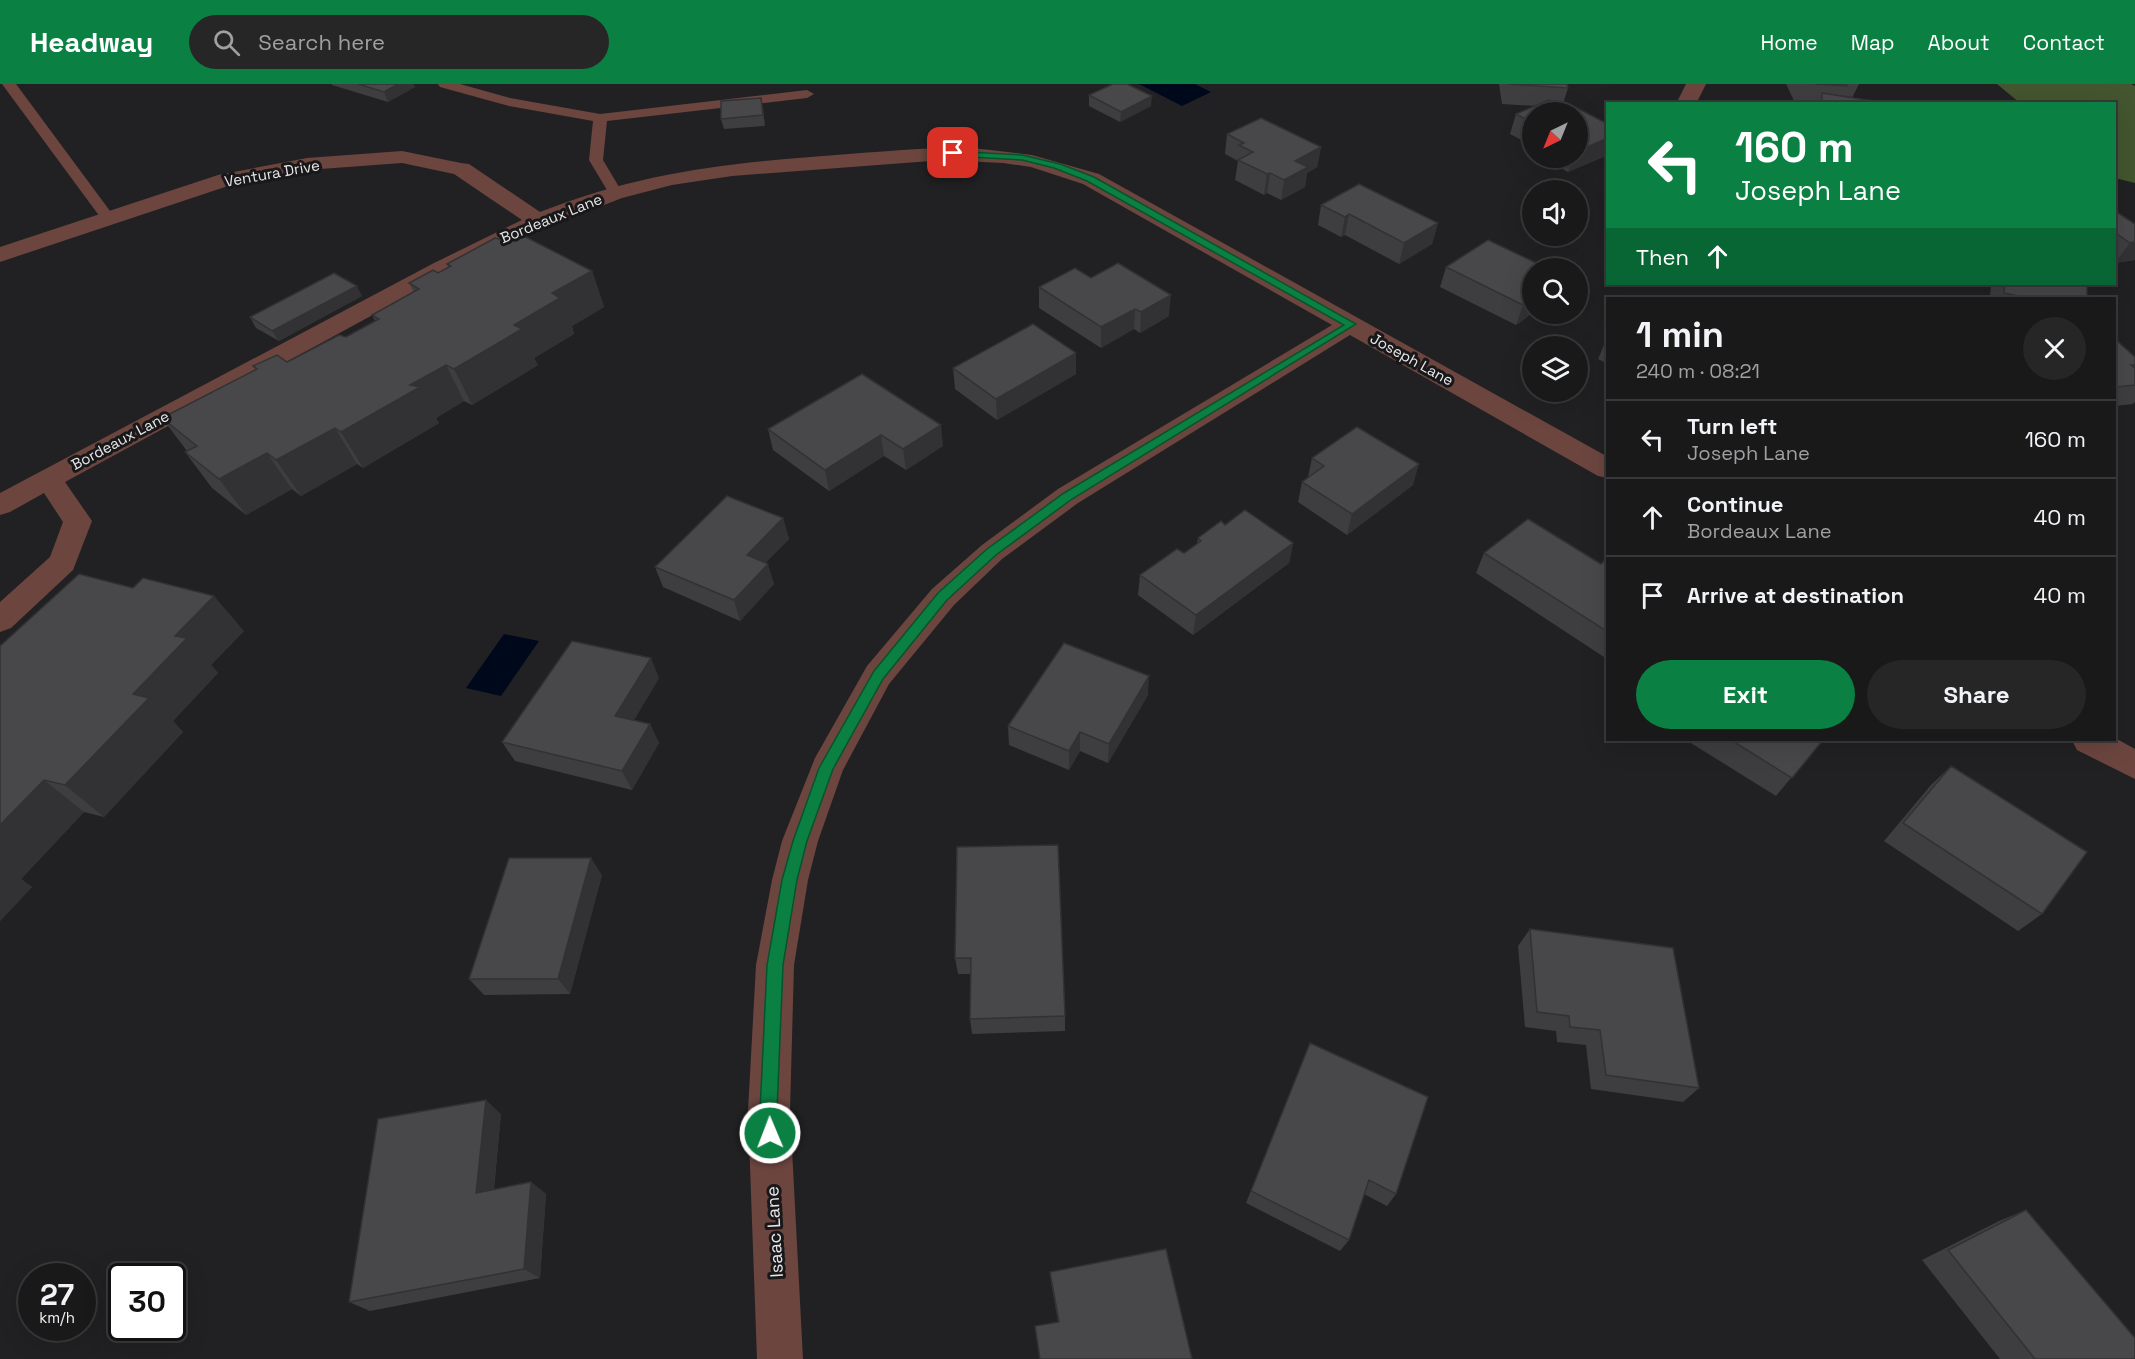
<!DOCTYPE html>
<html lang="en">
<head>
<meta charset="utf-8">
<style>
	body { margin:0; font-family:"Space Grotesk",sans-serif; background:#262627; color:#f1f3f6; height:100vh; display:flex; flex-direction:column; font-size:22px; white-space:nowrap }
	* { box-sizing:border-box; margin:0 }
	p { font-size:20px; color:#9fa0a2 }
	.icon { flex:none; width:33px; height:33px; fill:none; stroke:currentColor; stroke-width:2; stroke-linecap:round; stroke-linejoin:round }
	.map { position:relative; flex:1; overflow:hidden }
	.side { position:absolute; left:1606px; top:213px; width:510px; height:444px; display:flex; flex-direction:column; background:#19191a; border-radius:0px; box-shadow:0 6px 24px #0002,0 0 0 2px #373839 }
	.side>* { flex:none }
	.hud { position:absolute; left:1606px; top:18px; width:510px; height:183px; border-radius:0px; box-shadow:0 6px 24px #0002,0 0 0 2px #373839; background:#0b8043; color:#fff; overflow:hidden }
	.needle { width:39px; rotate:223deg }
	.tools { position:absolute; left:1522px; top:18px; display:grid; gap:12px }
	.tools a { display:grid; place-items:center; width:66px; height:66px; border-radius:50%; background:#19191a; box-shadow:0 6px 24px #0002,0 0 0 2px #373839; font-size:30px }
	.speed { position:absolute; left:18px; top:1179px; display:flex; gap:12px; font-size:30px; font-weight:700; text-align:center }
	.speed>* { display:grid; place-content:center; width:78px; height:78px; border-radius:50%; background:#19191a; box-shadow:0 6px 24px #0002,0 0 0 2px #373839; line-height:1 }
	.speed small { font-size:15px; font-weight:400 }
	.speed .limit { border:3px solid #111; border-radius:9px; background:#fff; color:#111 }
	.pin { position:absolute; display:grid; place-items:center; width:51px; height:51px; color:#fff; margin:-26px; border-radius:12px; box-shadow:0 3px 9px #0006 }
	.me { position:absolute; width:66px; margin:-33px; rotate:359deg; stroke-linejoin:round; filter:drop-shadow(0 0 4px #0008) }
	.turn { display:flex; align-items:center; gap:21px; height:126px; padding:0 30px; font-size:27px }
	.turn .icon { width:78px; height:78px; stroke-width:2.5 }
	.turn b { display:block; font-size:42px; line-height:51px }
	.then { display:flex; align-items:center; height:57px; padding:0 30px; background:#0003; gap:12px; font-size:22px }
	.round { display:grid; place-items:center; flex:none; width:63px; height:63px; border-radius:32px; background:#262627 }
	.overview { display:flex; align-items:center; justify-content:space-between; height:102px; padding:0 30px }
	h1 { font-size:36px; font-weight:600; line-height:45px }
	.action { display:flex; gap:12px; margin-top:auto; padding:12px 30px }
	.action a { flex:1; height:69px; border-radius:36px; background:#0b8043; color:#fff; font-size:24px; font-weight:600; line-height:69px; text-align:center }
	.action a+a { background:#262627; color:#f1f3f6 }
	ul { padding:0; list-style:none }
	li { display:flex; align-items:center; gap:18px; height:78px; padding:0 30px; border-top:2px solid #373839 }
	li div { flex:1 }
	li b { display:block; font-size:22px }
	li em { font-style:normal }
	header { display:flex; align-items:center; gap:36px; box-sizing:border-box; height:84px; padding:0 30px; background:#0b8043; color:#fff }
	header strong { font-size:28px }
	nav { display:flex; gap:33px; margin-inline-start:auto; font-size:21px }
	.search { width:420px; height:54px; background:#262627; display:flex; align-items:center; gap:15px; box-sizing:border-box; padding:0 21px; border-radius:33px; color:#9fa0a2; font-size:22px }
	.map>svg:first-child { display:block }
	.forest { fill:#43562f }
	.water { fill:#00081c }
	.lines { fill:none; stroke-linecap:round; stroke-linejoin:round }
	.lane { fill:#6c453f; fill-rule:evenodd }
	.street { fill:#6c453f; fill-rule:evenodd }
	.wall { fill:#3e3e40 }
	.shaded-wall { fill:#323234 }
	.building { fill:#48484b; stroke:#323234; stroke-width:1.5 }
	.route { fill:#0b8043; stroke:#07532c; stroke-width:1.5 }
	.labels { text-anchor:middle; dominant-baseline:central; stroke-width:6; stroke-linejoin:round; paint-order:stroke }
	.far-street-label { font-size:15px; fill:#e7e7e8; stroke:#18181a }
	.street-label { font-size:18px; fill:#e7e7e8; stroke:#18181a }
</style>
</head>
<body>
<header>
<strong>Headway</strong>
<div class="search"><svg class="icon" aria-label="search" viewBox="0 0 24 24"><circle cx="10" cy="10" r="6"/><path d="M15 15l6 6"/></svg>Search here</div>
<nav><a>Home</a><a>Map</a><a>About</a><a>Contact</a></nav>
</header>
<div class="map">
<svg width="2135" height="1275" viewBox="0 0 2135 1275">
	<rect width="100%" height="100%" fill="#212123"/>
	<!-- forest -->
	<path class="forest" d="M1997,0H2131L2135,2V99L2115,94V20L2020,19Z"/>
	<!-- water -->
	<path class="water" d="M1139,0H1195L1211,8L1182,22Z
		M504,550L539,557L501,612L466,604Z"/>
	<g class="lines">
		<!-- lane -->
		<path class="lane" d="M2,0H16L113,131L116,134L113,137H103Z
			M438,0H460L510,14L600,30L807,6L814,10L807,14L607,37L603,76L622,108L615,112L610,111L589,76L593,37L509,22L440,3Z"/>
		<!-- street -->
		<path class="street" d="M1686,0H1706L1696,20H1676Z
			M973,64L1032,71L1099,90L1608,373V394L1598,392L1350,251L1078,419L1002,475L954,521L889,600L843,686L818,757L808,796L794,881L790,1027L803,1275H757L748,1027L756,881L772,796L782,757L815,674L867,582L932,505L982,461L1058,405L1332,241L1083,100L1031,83L1003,79L944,76L732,92L672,101L622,114L517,155L450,189L65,398L92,437L73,486L11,544L0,548V518L50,473L63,438L44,409L10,428L0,431V409L434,179L522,136L454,90L402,79L307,86L231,101L0,178V163L218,91L307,74L402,67L461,79L469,80L540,128C643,88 727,79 836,71C882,68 927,63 973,64Z
			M2115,654L2135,665V695L2077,666L2072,656Z"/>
	</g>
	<!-- wall -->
	<path class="wall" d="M332,0H413L415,3L388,18L332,1Z
		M1499,0H1567L1568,4L1562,23L1568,26L1575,23L1608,40V71L1568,88L1542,74H1578V28H1533V62L1510,50L1516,30L1536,22L1502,20Z
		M1786,0H1859L1852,14L1880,20L1795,19Z
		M1089,11L1151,22L1120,38L1089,22Z
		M763,24L765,42L724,45L721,35Z
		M1227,50L1321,63L1317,83L1307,89L1305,103L1281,116L1267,109L1264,111L1235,96L1238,77L1225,70Z
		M1321,121L1438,139L1432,160L1399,180L1345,151L1341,153L1318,141Z
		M2115,127L2135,140V176L2115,179Z
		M499,155L592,187L604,223L572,242L574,250L534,274L538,281L472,321L464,317L436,334L439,339L363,384L357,380L301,412L292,405L246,431L212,404L185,368L187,367L162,334L256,286L253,282L287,278L346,253L375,237L372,231L414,208L409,199L438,189L448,184L447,180Z
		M1446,183L1533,184V230H1559L1546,238L1531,230L1516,241L1440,203Z
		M1091,194L1169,232L1140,249L1134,245L1101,264L1039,224V203Z
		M1991,200H2076L2087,214H1990Z
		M362,212L279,257L256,244L250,233Z
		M1607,254H1608V280L1598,275Z
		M2115,255L2135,273V318L2133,320L2115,322Z
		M953,284L1076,290L997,336L955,305Z
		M862,290L943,362L906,386L884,372L829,407L773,366L768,345Z
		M1312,374L1413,401L1347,451L1298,418L1302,398L1308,393Z
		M783,434L789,455L765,479L774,500L740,537L663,503L655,483Z
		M1225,441L1293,459L1289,479L1193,551L1138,511L1140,491L1184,469L1197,460L1198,454Z
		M1484,469L1601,480L1608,479V569L1604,573L1476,489Z
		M244,547L211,581L218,589L173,637L183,648L104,733L84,728L21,795L32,803L0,837V562Z
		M659,594L634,636L650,640L659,659L632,706L515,677L502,658Z
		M1148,611L1108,679L1080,667L1069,686L1009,661L1008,642Z
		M1686,656H1823L1776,712Z
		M1951,682L2042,830L2018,847L1884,757L1931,701Z
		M957,763L1065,932V947L972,950L970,935L971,890H958L955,874Z
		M602,791L570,910L484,911L469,895Z
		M1530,845L1699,1004L1683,1018L1591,1005L1586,961L1557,958L1556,947L1525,943L1518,862Z
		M1310,959L1396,1110L1387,1122L1364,1110L1349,1156L1340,1167L1246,1119Z
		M501,1030L494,1105L531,1098L546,1110L540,1194L370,1227L349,1218Z
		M2026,1126L2135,1275H2000L1922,1176L1999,1137Z
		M1166,1165L1058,1238L1051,1198L1050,1188Z"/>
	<!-- shaded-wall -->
	<path class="shaded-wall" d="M398,0H413L415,3L388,18L384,8Z
		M1152,12L1151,22L1120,38L1121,28Z
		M761,14L763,24L765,42L763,31Z
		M1608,54V71L1568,88L1573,74H1578V67Z
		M1321,63L1317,83L1307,89L1305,103L1281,116L1284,96L1295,77Z
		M1270,89L1267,109L1264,111L1267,90Z
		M1349,130L1345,151L1341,153L1345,133Z
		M1438,139L1432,160L1399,180L1404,159Z
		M2135,158V176L2115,179L2130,159Z
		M592,187L604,223L572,242L574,250L534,274L538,281L472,321L454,285L514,241L552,209Z
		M357,202L362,212L279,257L272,247Z
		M1171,211L1169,232L1140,249L1141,228Z
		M1533,213V224L1531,230L1516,241L1523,221Z
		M1135,225L1134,245L1101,264V243Z
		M1550,230H1559L1546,238Z
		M1076,269V290L997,336L996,315Z
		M446,281L464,317L436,334L439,339L363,384L341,348L410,301Z
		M941,341L943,362L906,386L903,365Z
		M335,344L357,380L301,412L276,376Z
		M881,351L884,372L829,407L825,386Z
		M267,369L292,405L246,431L219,395Z
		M1419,380L1413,401L1347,451L1352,430Z
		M783,434L789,455L753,491L747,471Z
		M1293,459L1289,479L1193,551L1196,531Z
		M768,480L774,500L740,537L734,516Z
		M214,512L244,547L211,581L218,589L173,637L183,648L104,733L65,701L175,552Z
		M651,574L659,594L625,651L615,632Z
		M1149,592L1148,611L1108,679L1109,660Z
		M650,640L659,659L632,706L622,687Z
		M1080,648V667L1069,686V667Z
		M44,696L84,728L21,795L32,803L0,837V741Z
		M591,774L602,791L570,910L558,895Z
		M486,1016L501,1030L492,1120L476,1109Z
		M531,1098L546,1110L540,1194L524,1185Z"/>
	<!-- building -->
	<path class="building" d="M358,0H398L384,8Z
		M1113,0H1127L1152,12L1121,28L1089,11Z
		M1508,0H1567L1568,4Z
		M1815,0H1846L1847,2Z
		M1822,9L1880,18V20H1816V18L1822,19Z
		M761,14L763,31L721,35V17Z
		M1549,16L1568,26L1575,23L1608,40V54L1578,67V28H1533V39L1516,30Z
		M1261,34L1321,63L1295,77L1308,83L1284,96L1270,89L1267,90L1238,76L1253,68L1239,61L1244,59L1227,50Z
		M1359,100L1438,139L1404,159L1349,130L1345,133L1321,121Z
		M2115,127L2135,140V158L2130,159L2117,150H2115Z
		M514,147L592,187L552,209L560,214L514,241L522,245L454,285L446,281L410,301L420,303L341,348L335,344L276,376L267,369L219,395L185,368L197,362L162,334L257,285L253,282L277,271L287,278L339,251L346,253L379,235L372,231L419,205L409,199L433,186L438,189L451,182L447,180L495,154L499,155Z
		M1488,156L1547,184H1533V213L1523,221L1446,183Z
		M1118,179L1171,211L1141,228L1135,225L1101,243L1039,203L1075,184L1091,194Z
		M334,189L357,202L272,247L250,233Z
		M2005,200H2076L2087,202V214H2028L2004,209Z
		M1033,240L1076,269L996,315L953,284Z
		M2115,255L2135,273V281H2131L2135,284V301L2115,303Z
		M862,290L941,341L903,365L881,351L825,386L768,345Z
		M1357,343L1419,380L1352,430L1302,398L1324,382L1312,374Z
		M727,412L783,434L747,471L768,480L734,516L655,483Z
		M1245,426L1293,459L1196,531L1140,491L1177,465L1184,469L1201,457L1198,454L1221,437L1225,441Z
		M1528,435L1601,480L1604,477L1608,479V548L1484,469Z
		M79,490L133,504L143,494L214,512L175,552L187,554L133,610L149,614L65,701L44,696L0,741V562Z
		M572,557L651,574L615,632L650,640L622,687L502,658Z
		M1064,559L1149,592L1109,660L1080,648L1069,667L1008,642Z
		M1731,656H1823L1792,694Z
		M1951,682L2087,768L2042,830L1903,739Z
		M1058,761L1065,932L970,935L971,874H955L957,763Z
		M509,774H591L558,895H469Z
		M1530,845L1673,864L1699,1004L1606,991L1600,946L1570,943L1569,932L1537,928Z
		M1310,959L1428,1013L1396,1110L1369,1096L1349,1156L1251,1107Z
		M486,1016L476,1109L531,1098L524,1185L349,1218L378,1035Z
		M2026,1126L2135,1254V1275H2035L1948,1166Z
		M1166,1165L1192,1275H1040L1035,1242L1059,1238L1050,1188Z"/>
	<!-- route -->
	<path class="route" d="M950,67L1022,71L1060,80L1094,93L1356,240L1072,415L996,471L947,516L883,595L833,685L807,757L797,796L783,881L777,1027L778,1049L776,1056L770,1058L764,1056L760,1027L767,881L782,796L793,757L819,684L874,587L938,509L987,465L1064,409L1344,241L1087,97L1054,84L1022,76L953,72L949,69Z"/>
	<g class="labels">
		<!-- far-street labels -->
		<g class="far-street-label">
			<text transform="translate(272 89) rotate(-10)">Ventura Drive</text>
			<text transform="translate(551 134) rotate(-22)">Bordeaux Lane</text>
			<text transform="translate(1412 275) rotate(29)">Joseph Lane</text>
			<text transform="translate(120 356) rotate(-28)">Bordeaux Lane</text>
		</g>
		<!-- street labels -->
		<g class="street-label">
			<text transform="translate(774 1148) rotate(-93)">Isaac Lane</text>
		</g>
	</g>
</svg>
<div class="tools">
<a><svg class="needle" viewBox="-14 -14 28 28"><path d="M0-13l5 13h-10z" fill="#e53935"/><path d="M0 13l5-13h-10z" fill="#9fa0a2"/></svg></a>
<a><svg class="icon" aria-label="sound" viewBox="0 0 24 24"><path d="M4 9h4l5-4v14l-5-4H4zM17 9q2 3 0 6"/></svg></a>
<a><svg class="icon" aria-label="search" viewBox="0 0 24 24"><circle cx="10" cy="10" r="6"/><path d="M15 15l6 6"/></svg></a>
<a><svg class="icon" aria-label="layers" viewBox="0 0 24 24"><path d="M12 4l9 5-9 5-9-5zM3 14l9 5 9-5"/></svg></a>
</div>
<div class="speed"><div>27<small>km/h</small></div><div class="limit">30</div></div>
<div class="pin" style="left:953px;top:69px;background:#d93025"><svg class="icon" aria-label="arrive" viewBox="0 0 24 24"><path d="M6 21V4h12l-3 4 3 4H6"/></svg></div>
<svg class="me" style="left:770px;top:1049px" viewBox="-20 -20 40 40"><circle r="17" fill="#0b8043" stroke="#fff" stroke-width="3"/><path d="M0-11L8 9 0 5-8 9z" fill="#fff"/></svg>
<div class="hud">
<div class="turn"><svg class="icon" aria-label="left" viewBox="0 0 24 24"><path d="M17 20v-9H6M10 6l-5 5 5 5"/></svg><div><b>160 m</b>Joseph Lane</div></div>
<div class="then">Then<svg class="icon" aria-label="ahead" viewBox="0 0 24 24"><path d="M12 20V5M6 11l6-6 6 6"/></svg></div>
</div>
<section class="side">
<div class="overview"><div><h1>1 min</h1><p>240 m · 08:21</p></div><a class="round"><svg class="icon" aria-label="close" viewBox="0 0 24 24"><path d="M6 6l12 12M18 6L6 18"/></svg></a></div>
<ul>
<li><svg class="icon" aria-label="left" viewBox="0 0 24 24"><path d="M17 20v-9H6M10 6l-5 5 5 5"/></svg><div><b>Turn left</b><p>Joseph Lane</p></div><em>160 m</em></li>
<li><svg class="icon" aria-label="ahead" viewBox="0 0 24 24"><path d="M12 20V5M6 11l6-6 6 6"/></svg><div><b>Continue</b><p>Bordeaux Lane</p></div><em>40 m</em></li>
<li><svg class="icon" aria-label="arrive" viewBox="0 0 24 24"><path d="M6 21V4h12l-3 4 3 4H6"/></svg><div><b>Arrive at destination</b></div><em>40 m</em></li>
</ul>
<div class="action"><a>Exit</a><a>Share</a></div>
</section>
</div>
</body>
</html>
